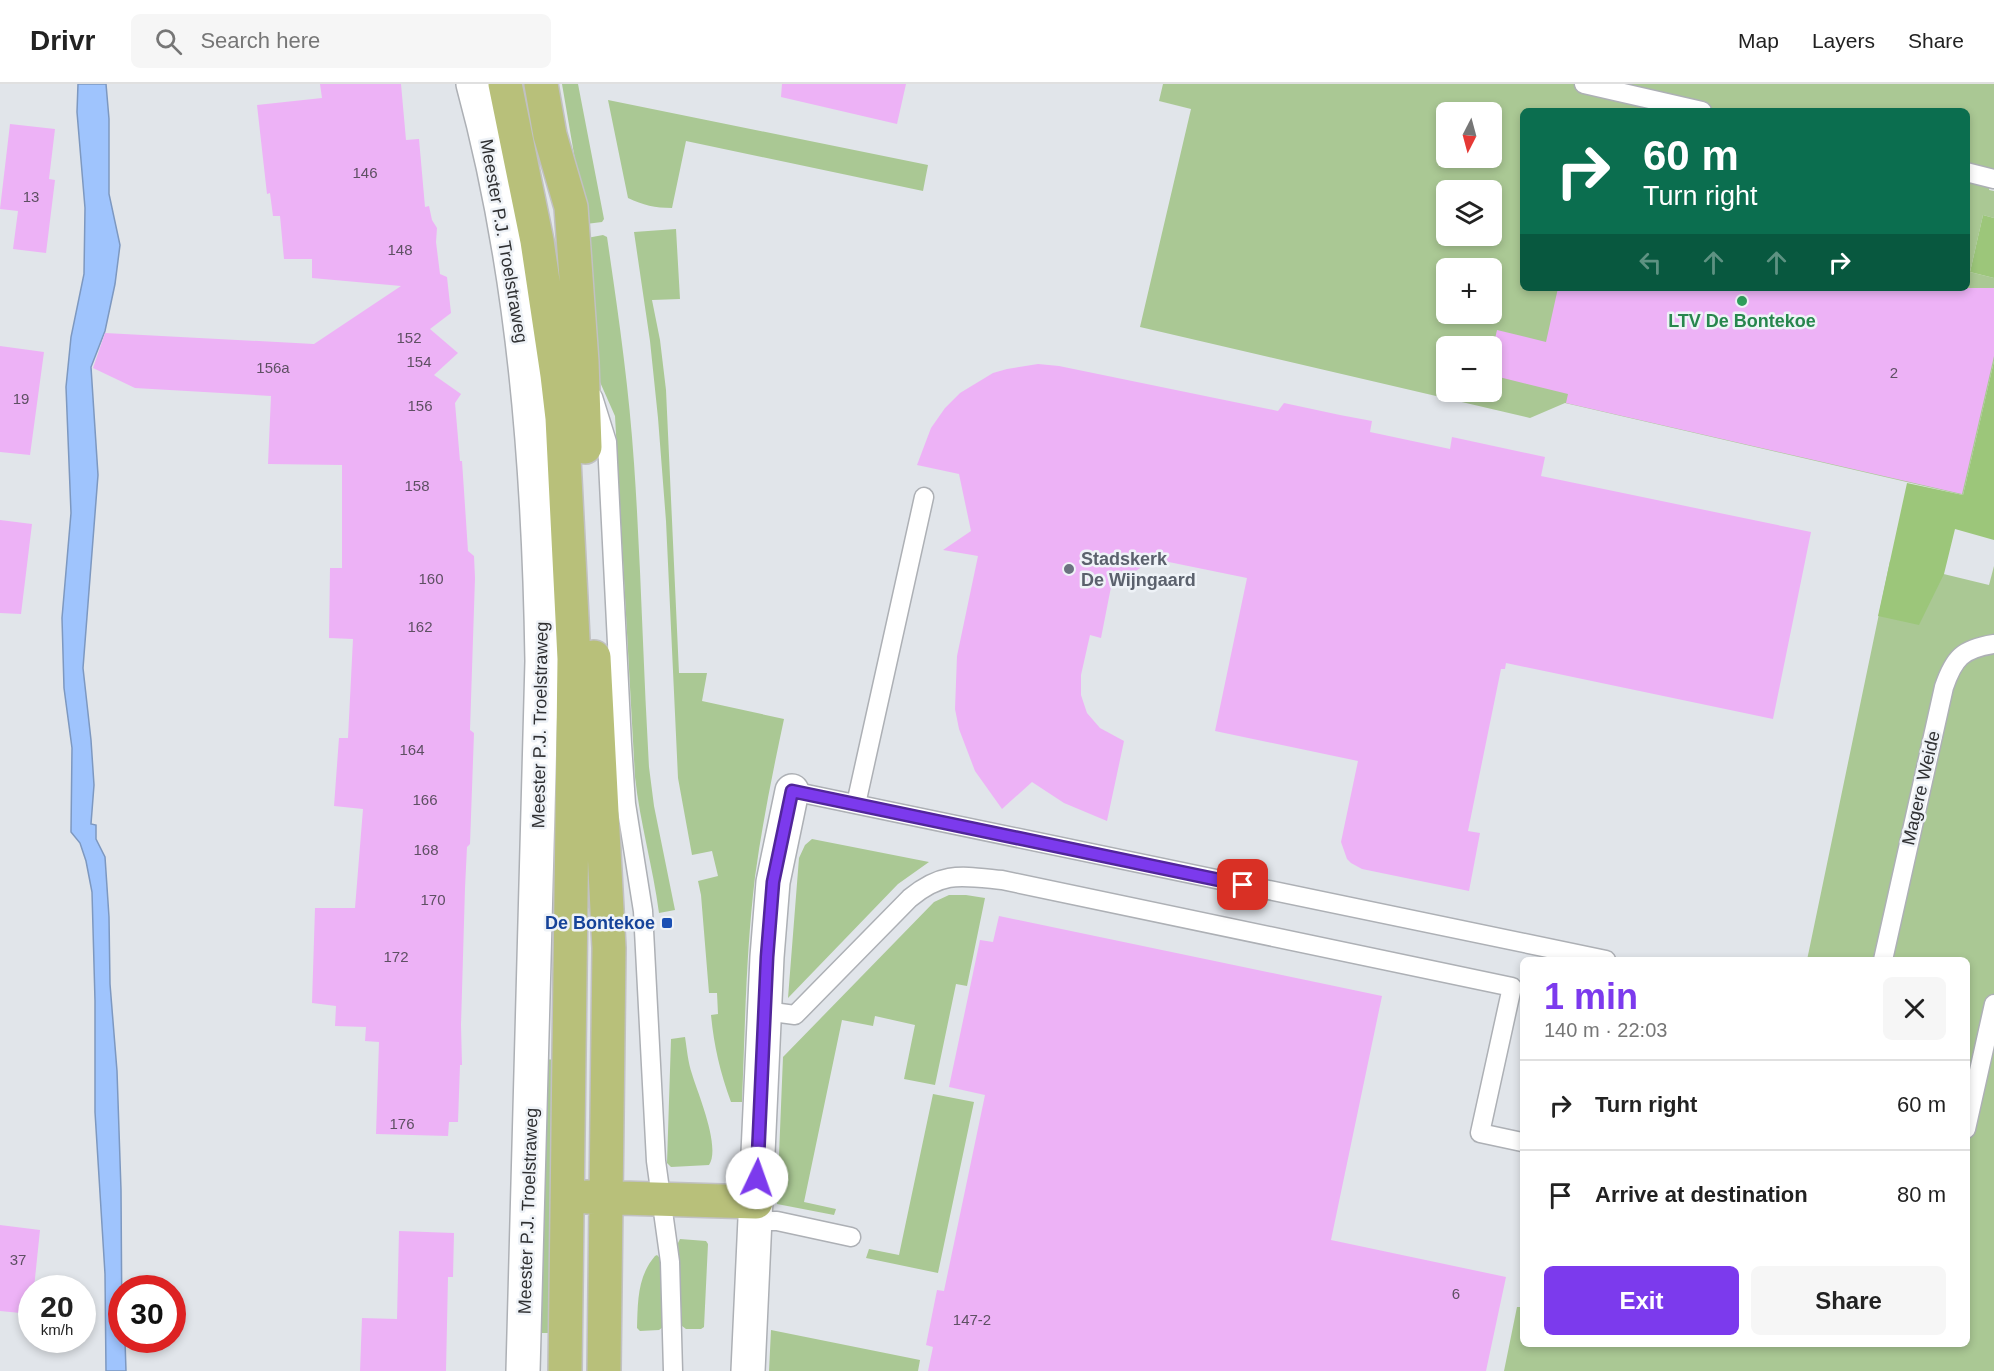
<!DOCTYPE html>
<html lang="en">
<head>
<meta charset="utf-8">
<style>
	body { margin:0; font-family:Arial,sans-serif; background:#f6f6f6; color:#222; height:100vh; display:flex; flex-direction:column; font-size:22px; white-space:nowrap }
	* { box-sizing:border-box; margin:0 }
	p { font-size:20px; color:#767676 }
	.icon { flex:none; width:33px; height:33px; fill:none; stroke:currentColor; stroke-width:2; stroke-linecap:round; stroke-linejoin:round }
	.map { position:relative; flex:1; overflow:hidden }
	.drawer { position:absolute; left:1520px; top:873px; width:450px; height:390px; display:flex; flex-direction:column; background:#fff; border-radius:9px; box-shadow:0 3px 9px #0003 }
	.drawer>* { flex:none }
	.banner { position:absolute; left:1520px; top:24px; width:450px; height:183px; border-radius:9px; box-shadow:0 3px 9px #0003; background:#0b6e4f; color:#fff; overflow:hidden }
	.needle { width:39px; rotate:186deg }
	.controls { position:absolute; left:1436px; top:18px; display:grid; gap:12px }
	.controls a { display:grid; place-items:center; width:66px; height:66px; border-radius:9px; background:#fff; box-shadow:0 3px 9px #0003; font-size:30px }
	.speed { position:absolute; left:18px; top:1191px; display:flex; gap:12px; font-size:30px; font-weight:700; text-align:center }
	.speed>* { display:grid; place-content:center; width:78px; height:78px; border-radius:50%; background:#fff; box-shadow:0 3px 9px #0003; line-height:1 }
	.speed small { font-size:15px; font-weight:400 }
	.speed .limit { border:9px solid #d22; background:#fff; color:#111 }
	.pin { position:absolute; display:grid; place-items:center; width:51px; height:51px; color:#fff; margin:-26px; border-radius:12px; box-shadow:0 3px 9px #0006 }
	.me { position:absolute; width:66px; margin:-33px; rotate:3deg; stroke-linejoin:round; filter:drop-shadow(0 0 4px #0008) }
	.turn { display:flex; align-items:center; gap:21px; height:126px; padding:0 24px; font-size:27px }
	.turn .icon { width:78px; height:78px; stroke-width:2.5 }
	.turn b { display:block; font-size:42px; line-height:51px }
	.lanes { display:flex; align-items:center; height:57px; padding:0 24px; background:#0003; justify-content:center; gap:30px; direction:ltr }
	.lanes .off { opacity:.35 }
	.round { display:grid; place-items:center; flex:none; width:63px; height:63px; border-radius:9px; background:#f6f6f6 }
	.summary { display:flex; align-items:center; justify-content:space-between; height:102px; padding:0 24px }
	h1 { font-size:36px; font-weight:600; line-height:45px; color:#7c3aed }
	.action { display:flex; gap:12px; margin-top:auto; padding:12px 24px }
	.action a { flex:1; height:69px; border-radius:9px; background:#7c3aed; color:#fff; font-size:24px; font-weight:600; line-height:69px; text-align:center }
	.action a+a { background:#f6f6f6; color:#222 }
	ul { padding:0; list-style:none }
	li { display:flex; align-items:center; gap:18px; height:90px; padding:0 24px; border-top:2px solid #e0e0e0 }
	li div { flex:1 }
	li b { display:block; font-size:22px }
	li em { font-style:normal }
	header { display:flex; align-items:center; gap:36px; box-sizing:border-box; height:84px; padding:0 30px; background:#fff; border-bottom:2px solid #e0e0e0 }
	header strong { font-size:28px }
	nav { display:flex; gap:33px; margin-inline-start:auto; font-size:21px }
	.search { width:420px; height:54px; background:#f6f6f6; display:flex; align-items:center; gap:15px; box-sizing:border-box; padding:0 21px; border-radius:9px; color:#767676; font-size:22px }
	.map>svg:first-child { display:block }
	.green { fill:#aac894; fill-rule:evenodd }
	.forest { fill:#9cc67a }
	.water { fill:#9fc4fd; stroke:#7d98c0; stroke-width:1.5 }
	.building { fill:#edb2f6 }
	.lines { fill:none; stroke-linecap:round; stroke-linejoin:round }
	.lane-casing { stroke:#adb0b5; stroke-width:21 }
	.street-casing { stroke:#adb0b5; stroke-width:36 }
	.primary-casing { stroke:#c1c1c2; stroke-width:36 }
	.lane { stroke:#fff; stroke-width:18 }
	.street { stroke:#fff; stroke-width:33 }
	.primary { stroke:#b8c07a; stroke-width:33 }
	.route-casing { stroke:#51269a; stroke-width:15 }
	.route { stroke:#7c3aed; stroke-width:10 }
	.leisure-dot { fill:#2e9e5b; stroke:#eef2f7; stroke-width:2 }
	.worship-dot { fill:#6b7280; stroke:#eef2f7; stroke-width:2 }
	.transit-dot { fill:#1a4fb4; stroke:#eef2f7; stroke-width:2 }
	.labels { text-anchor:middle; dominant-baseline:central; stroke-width:5; stroke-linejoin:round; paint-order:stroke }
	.number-label { font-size:15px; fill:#5e5063 }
	.street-label { font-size:18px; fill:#2f3032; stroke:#eef2f7 }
	.leisure-label { font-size:18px; font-weight:bold; fill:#27864d; stroke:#eef2f7 }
	.worship-label { font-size:18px; font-weight:bold; fill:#5b616d; stroke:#eef2f7; text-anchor:start }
	.transit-label { font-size:18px; font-weight:bold; fill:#164399; stroke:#eef2f7; text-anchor:end }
</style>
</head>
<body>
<header>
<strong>Drivr</strong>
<div class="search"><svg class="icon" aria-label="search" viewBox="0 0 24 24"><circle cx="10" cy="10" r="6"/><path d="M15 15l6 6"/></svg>Search here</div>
<nav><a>Map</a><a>Layers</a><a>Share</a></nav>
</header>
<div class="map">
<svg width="1994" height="1287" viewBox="0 0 1994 1287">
	<rect width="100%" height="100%" fill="#e1e5ea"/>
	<!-- green -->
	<path class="green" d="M562,0H578L604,135L602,138L586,140Z
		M1163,0H1994V87L1989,106L1994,107V134L1983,131L1970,188L1994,194V277L1963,411L1565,319L1530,334L1140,243L1191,25L1159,17ZM1522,27H1966V204H1522ZM1446,28H1491V74H1446ZM1446,106H1491V152H1446ZM1446,184H1491V230H1446ZM1446,262H1491V308H1446Z
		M608,16L928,81L923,107L686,57L672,124C655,124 643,121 628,114Z
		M676,145L680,215L652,216L660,256L666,306L679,589H707L702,617L784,635C773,687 762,740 755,793C746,868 745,943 742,1018H731C720,988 714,962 711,931L718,930L717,909H709L701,811L698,797L718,792L712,767L692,771L678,694L666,437L658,334L650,257L634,148Z
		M603,151L607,153C618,228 629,303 634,379C641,480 643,581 649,683L654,722L675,826L659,829C653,783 640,739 635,693L615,332L596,289L587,154Z
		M1890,477L1989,501L1994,482V1287H1504L1517,1223H1522V1260H1966V876H1807Z
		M812,755L929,778L898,800L788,914L799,774L805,761Z
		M949,811H966L985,814L967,902L956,900L935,1001L904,995L915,941L875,932L873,942L842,936L804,1118L836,1125L834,1131L777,1120L783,973L934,818Z
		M685,953C687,966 688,978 692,990C698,1010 721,1063 709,1081L671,1083L667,1079L671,955Z
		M542,975L559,976L553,1249H534Z
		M933,1010L974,1018L938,1189L866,1174L869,1165L899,1171Z
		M680,1155L706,1157L708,1160L704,1243L701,1245H686L682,1242L678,1159Z
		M657,1171L660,1174L663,1243L659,1246L640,1247L637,1244C638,1218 637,1193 655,1172Z
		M771,1246L920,1276L918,1287H769Z"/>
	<!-- forest -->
	<path class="forest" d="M1983,131L1994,134V194L1970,188Z
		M1994,277V456L1955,445L1944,490L1919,541L1878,532L1907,399L1963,411Z"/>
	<!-- water -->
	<path class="water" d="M78,0H106L109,35V110L120,161L115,200L105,247L91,283L98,391L83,584L91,656L94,701L91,740L96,741V755L105,773L109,833L110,900L117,987L121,1106L122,1256H125L126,1287H106L105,1190L95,1028V917L92,808L86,777L80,759L71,748L72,664L64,604L62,534L71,429L66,303L71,253L84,190L85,124L77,28Z"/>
	<!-- building -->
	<path class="building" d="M320,0H401L406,56L419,55L425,123L429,122L432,136L437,144L436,158L440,190L447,193L451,229L430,245L458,269L434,291L461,310L455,319L460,377H462L468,467L474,472L475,494L470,646L474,649L470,760L467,763L465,804L461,941L462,981H460L458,1038H449L448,1052L376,1050L379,958L365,957L366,943L335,942L336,922L312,919L315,824H355L363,725L334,722L339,654H348L353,555L329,554L330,484H342V381L268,380L271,312L135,304L93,284L105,249L314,260L401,202L312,194V175H284L280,132H273L270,109L267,110L257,21L322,14Z
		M782,0H906L897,40L781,13Z
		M10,40L55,45L49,95L55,96L46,169L13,165L18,127L0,125Z
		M1558,204H1994V272L1962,410L1566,319L1568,310L1491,291V272L1497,246L1546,258Z
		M0,262L44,268L30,371L0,368Z
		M1038,280L1059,282L1278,327L1284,319L1340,331L1372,337L1370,348L1450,365L1452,353L1545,373L1541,392L1811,448L1773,635L1506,579L1505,585H1501L1468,747L1480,749L1469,807L1362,785L1351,779L1347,775L1341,758L1358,677L1215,647L1247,494L1154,475L1111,503L1101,554L1090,551L1081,591V611L1087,629L1100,644L1124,657L1107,737L1064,719L1032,698L1002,725L975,687L959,645L955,625L957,572L978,472L943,466L971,447L959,390L917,381L931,344L945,324L960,309L993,289L1007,285Z
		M0,436L32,440L21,530L0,529Z
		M999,832L1382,912L1331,1156L1506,1193L1486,1287H928L933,1263L926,1261L937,1206L944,1207L985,1011L949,1003L980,856L993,858Z
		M0,1141L40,1146L34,1204H32L31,1230L0,1227Z
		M399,1147L454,1149L453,1193H448L446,1287H360L362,1234L397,1235Z"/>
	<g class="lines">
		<!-- lane casing -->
		<g class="lane-casing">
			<path id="lane" d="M1584,0L1702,27
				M1966,88L1994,95
				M593,313L607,358L622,660L626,720L643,827L656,1077L670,1178L673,1287
				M792,707L1606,876
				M856,720L924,413
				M1883,876L1944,603C1954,574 1962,565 1994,560
				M765,927L795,931L910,814C943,787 961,792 1002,796L1512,903L1480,1049L1522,1058
				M1966,1045L1994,920
				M755,1137H777L851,1153"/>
		</g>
		<!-- street casing -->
		<g class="street-casing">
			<path id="street" d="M473,0C524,187 539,384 542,577L523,1287
				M748,1287L767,873L773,798L792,707"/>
		</g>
		<!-- primary casing -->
		<g class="primary-casing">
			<path id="primary" d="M505,0L537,157L557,291L562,334L574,575L565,1287
				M541,0L550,51L571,123L582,278L585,363
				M594,573L609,864L604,1287
				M587,1113L756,1118"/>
		</g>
		<!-- lane -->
		<use href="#lane" class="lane"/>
		<!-- street -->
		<use href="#street" class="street"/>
		<!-- primary -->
		<use href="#primary" class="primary"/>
	</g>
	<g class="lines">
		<!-- route casing -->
		<g class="route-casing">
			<path id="route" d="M757,1094L767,873L773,798L792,707L1243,801"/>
		</g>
		<!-- route -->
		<use href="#route" class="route"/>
	</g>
	<!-- markers -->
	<circle class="leisure-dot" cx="1742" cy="217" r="6"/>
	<circle class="worship-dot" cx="1069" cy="485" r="6"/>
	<rect class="transit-dot" x="661" y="833" width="12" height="12" rx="3"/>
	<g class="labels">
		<!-- number labels -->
		<g class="number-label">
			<text x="365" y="88">146</text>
			<text x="31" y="112">13</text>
			<text x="400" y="165">148</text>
			<text x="409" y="253">152</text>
			<text x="419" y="277">154</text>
			<text x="273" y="283">156a</text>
			<text x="1894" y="288">2</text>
			<text x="21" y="314">19</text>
			<text x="420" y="321">156</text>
			<text x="417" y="401">158</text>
			<text x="431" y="494">160</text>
			<text x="420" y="542">162</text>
			<text x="412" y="665">164</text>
			<text x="425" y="715">166</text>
			<text x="426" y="765">168</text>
			<text x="433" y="815">170</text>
			<text x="396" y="872">172</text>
			<text x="402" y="1039">176</text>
			<text x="18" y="1175">37</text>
			<text x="1456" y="1209">6</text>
			<text x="972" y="1235">147-2</text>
		</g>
		<!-- street labels -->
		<g class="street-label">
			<text transform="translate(504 157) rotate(80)">Meester P.J. Troelstraweg</text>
			<text transform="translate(540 641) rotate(-89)">Meester P.J. Troelstraweg</text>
			<text transform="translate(1921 704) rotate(-77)">Magere Weide</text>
			<text transform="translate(528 1127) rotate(-88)">Meester P.J. Troelstraweg</text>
		</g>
		<!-- leisure labels -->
		<g class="leisure-label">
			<text x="1742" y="237">LTV De Bontekoe</text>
		</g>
		<!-- worship labels -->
		<g class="worship-label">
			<text x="1081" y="475">Stadskerk<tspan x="1081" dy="21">De Wijngaard</tspan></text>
		</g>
		<!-- transit labels -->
		<g class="transit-label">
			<text x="655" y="839">De Bontekoe</text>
		</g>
	</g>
</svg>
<div class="controls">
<a><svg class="needle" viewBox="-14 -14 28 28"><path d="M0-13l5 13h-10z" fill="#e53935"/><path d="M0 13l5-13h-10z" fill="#767676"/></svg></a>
<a><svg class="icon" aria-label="layers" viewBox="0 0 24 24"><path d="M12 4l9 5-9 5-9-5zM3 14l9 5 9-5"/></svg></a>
<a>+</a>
<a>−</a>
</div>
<div class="speed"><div>20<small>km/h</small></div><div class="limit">30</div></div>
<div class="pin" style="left:1243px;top:801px;background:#d93025"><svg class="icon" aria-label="arrive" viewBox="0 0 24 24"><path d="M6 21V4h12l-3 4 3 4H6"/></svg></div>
<svg class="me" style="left:757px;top:1094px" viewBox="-20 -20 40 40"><circle r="19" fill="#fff"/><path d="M0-13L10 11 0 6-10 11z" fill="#7c3aed"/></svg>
<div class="banner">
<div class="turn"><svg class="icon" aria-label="right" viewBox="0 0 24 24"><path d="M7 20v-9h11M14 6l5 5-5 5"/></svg><div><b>60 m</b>Turn right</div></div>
<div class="lanes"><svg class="icon off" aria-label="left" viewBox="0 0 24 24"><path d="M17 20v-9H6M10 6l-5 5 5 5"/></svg><svg class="icon off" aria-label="ahead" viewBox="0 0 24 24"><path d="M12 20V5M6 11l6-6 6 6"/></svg><svg class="icon off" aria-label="ahead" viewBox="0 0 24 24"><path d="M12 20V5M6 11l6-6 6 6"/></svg><svg class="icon" aria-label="right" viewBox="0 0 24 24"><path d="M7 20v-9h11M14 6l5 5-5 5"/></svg></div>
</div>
<section class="drawer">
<div class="summary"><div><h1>1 min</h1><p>140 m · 22:03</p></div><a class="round"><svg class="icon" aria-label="close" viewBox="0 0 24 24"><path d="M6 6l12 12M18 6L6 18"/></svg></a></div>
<ul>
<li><svg class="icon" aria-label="right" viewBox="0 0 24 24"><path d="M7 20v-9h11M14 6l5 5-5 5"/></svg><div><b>Turn right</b></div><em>60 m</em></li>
<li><svg class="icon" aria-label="arrive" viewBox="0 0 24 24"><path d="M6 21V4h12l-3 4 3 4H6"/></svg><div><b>Arrive at destination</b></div><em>80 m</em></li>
</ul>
<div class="action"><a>Exit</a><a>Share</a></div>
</section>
</div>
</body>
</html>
